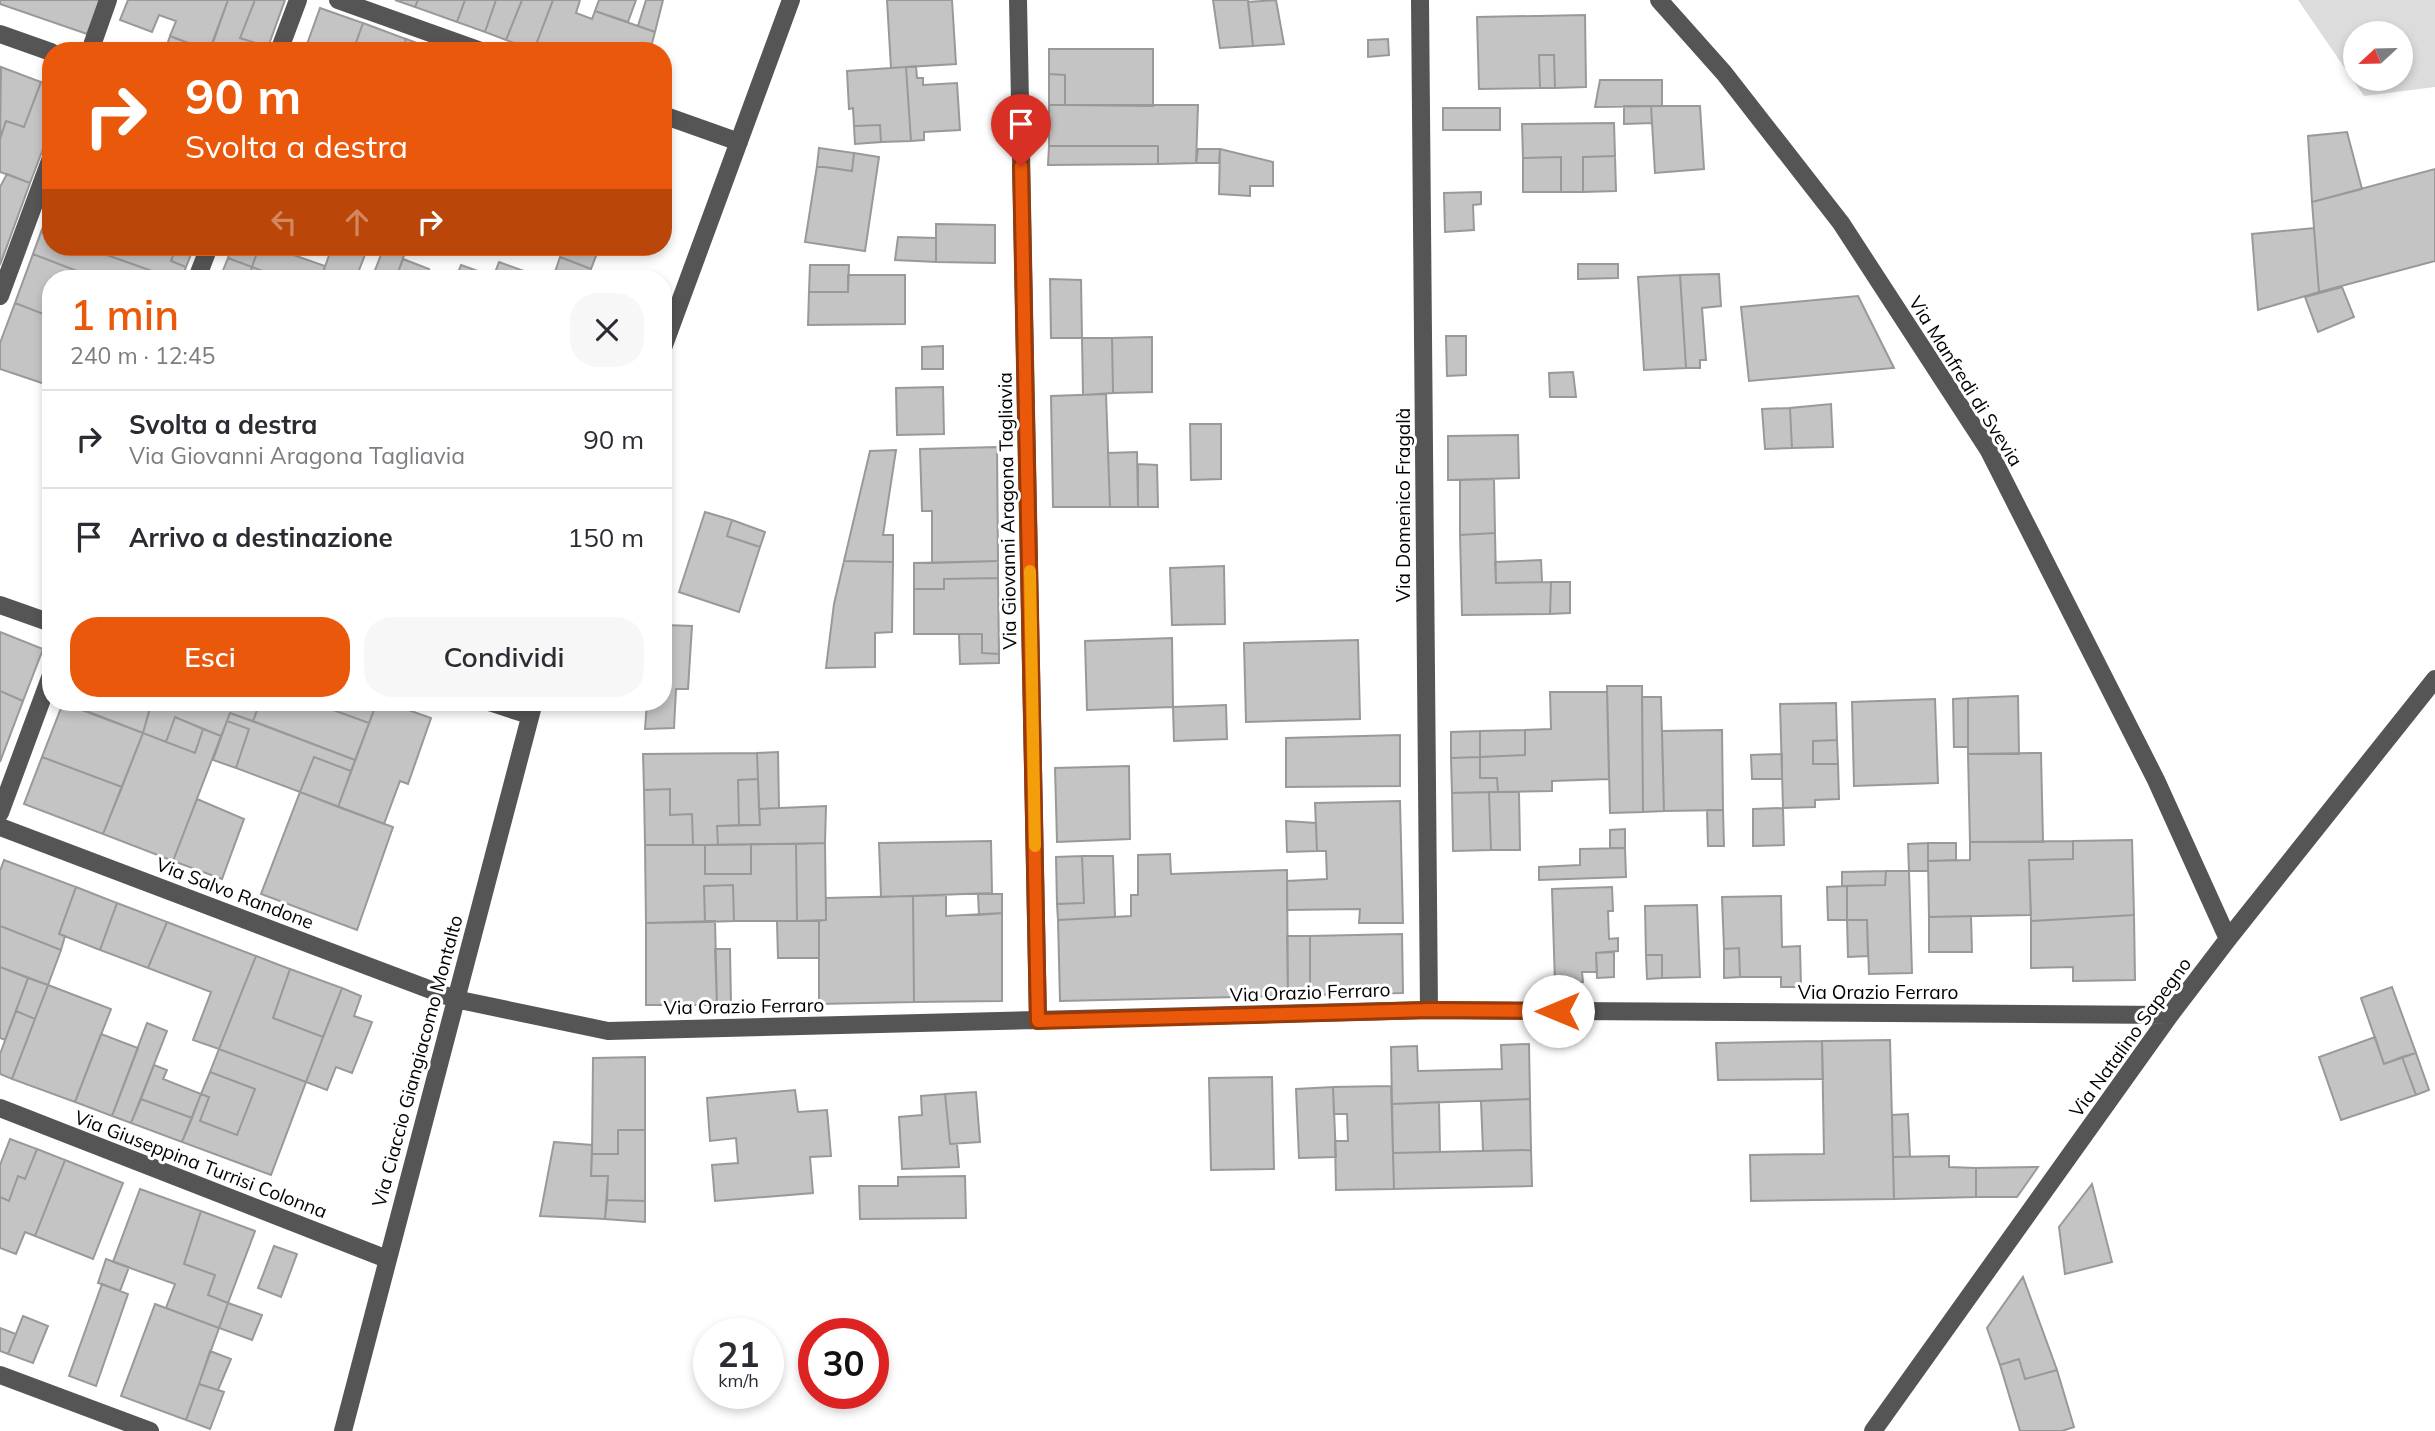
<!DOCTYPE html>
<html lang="it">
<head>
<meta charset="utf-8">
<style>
	body { margin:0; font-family:Mulish,sans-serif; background:#f7f7f7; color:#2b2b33; height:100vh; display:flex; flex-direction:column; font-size:26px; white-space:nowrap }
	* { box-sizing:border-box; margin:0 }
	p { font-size:23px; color:#7c7c81 }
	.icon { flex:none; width:38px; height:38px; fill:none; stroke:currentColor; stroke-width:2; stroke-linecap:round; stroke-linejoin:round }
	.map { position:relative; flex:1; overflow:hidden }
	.side { position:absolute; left:42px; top:270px; width:630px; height:441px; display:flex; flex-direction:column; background:#fff; border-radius:28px; box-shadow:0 4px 10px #0003 }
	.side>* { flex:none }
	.top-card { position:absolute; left:42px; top:42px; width:630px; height:214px; border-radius:28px; box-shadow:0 4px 10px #0003; background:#ea580c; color:#fff; overflow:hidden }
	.needle { width:46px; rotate:248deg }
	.buttons { position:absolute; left:2343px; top:21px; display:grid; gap:14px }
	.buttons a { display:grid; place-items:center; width:70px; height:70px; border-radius:50%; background:#fff; box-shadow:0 4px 10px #0003; font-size:35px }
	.speed { position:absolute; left:693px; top:1318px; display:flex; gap:14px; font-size:35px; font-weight:700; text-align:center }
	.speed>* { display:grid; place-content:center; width:91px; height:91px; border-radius:50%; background:#fff; box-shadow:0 4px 10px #0003; line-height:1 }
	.speed small { font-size:18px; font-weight:400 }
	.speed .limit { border:10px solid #d22; background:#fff; color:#111 }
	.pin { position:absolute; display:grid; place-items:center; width:60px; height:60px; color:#fff; margin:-72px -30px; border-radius:50% 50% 50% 0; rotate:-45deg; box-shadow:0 0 7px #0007 }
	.pin .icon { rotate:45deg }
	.me { position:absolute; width:77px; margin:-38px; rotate:270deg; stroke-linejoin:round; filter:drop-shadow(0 0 5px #0008) }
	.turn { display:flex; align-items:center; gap:24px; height:147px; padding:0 28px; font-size:32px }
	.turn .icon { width:91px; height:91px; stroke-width:2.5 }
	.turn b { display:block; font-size:49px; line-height:60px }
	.lanes { display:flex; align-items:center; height:66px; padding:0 28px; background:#0003; justify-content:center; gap:35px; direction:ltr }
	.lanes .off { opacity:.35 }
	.round { display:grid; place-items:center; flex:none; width:74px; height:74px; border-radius:28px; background:#f7f7f7 }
	.head { display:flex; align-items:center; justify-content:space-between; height:119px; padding:0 28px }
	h1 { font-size:42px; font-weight:600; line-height:52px; color:#ea580c }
	.primary-button { display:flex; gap:14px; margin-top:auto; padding:14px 28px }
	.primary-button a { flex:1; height:80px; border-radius:28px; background:#ea580c; color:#fff; font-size:28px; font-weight:600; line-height:80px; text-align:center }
	.primary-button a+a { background:#f7f7f7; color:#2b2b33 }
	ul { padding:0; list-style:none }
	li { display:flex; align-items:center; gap:21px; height:98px; padding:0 28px; border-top:2px solid #e1e1e2 }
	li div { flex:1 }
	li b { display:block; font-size:26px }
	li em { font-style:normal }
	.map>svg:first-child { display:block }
	.green { fill:#dcdcdc; fill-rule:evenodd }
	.building { fill:#c4c4c4; stroke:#999; stroke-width:2 }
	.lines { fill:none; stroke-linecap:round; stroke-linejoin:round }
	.minor { stroke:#555; stroke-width:18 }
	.route-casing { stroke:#983908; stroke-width:18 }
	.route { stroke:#ea580c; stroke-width:12 }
	.slow { stroke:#f59e0b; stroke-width:12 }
	.labels { text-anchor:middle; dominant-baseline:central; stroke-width:6; stroke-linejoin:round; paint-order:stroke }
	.street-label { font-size:19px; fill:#000; stroke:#fff }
</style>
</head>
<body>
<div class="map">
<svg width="2435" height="1431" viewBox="0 0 2435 1431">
	<rect width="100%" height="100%" fill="#fff"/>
	<!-- green -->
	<path class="green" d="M2298,0H2435V87L2364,96ZM2356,33H2401V79H2356Z"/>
	<!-- building -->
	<path class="building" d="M0,0H101L87,34L0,4Z
		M128,0H228L210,51L170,36L176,21L159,15L152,32L120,20Z
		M228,0H255L240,38L268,47L267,51H224L211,46Z
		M255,0H285L268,47L240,38Z
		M395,0H418L415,7Z
		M418,0H465L457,22L415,7Z
		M465,0H496L485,32L457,22Z
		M496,0H522L506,40L485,32Z
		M522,0H553L534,50L506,40Z
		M553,0H580L576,13L592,19L595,11L655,32L650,51L534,50Z
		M599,0H636L628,22L595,11Z
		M646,0H663L655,32L638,26Z
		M887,0H952L956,64L891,68Z
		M1213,0H1248L1253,46L1220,48Z
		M1276,0L1284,44L1253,46L1248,2Z
		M320,8L363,23L353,51H315L306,47Z
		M1585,15L1586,87L1555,88L1554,55H1539L1540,88L1479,89L1477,17Z
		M363,23L406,39L402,51H353Z
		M170,36L208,51H165Z
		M406,39L438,51H402Z
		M1388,39L1389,55L1368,57V40Z
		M1049,49H1153V106L1065,105V75L1049,74Z
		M1539,55H1554L1555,88H1540Z
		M916,66L917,78H923V85L957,83L960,130L924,132V140L911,141L906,67Z
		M1,67L41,82L24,127L6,121L0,138Z
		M906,67L911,141L881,142L880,125L854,126L853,108L849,109L847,71Z
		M1049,74L1065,75V105H1049Z
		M1600,80H1662V106L1595,107Z
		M41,82L51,85V128L30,183L0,172V139L6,121L24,127Z
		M1049,105H1198L1196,163L1158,164V146H1049Z
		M1624,106H1651L1652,123L1624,124Z
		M1651,106H1700L1704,169L1655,173Z
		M1443,108H1500V130H1443Z
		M1614,123L1615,156L1583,157V192H1561V157L1523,158L1522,124Z
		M880,125L881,142L855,144L854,126Z
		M2347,132L2362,189L2312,202L2308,136Z
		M1049,146H1158V164L1048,165Z
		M819,148L854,153L852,171L817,166Z
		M1198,149H1220L1219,163H1196Z
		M1220,149L1273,162V186H1250V196L1219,194Z
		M854,153L879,157L865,251L805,242L817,166L852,171Z
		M1615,156L1616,191L1583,192V157Z
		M1561,157V192H1523V158Z
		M2435,169V261L2319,292L2312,202Z
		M7,174L30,183L0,265V187Z
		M1481,192V204L1473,205L1474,230L1445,232L1444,193Z
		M51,207V235L41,232Z
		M936,224L995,225V263L936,262Z
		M2314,228L2319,292L2258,310L2252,234Z
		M41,232L51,235V247H84L172,278H95L33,254Z
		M898,237L936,238V262L895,260Z
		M84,247H158L174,253L171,261L186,267L182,278H172Z
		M158,247H194L186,267L171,261L174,253Z
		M232,247H259L252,267L228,258Z
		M259,247H287L285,252L325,266L321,278H282L252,267Z
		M332,247H368L356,278H321Z
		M384,247H407L396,278H372Z
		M571,247L599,248L591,269L560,257L564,248L570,250Z
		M33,254L95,278H51V317L15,303Z
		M560,257L591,269L588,278H553Z
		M228,258L252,267L249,278H220Z
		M403,259L429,269L425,278H396Z
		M499,262L524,271L521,278H493Z
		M1578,264H1618V278L1578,279Z
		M461,265L494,277L493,278H456Z
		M810,265H849L848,292H809Z
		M252,267L282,278H249Z
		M1719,274L1721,306L1702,308L1706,360H1700V368H1686L1680,275Z
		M848,275H905V324L808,325L809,292H848Z
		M1680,275L1686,368L1644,370L1638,277Z
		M1050,279L1081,280L1082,338H1051Z
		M2342,287L2354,317L2318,332L2305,297Z
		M1858,296L1894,368L1749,381L1741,307Z
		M15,303L51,317V386L0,369V343Z
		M1446,336H1466V375L1447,376Z
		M1152,337V392L1113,393L1112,338Z
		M1082,338H1112L1113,393L1083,395Z
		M943,346V369H922V347Z
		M1573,372L1576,397H1550L1549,373Z
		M943,387L944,434L897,435L896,388Z
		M1106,394L1110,507H1053L1051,396Z
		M1831,404L1833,447L1792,448L1790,408Z
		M1790,408L1792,448L1765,449L1762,409Z
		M1190,424H1221V479L1191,480Z
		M1518,435L1519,478L1448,480V436Z
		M997,447L998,561L932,563V511H922L920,449Z
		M896,450L883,535H893V562L844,561L870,451Z
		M1137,452L1138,507H1110L1108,453Z
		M1138,464L1157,465L1158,507H1138Z
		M1494,479L1495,533L1460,535V480Z
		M705,512L732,520L727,536L760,547L739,612L679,592Z
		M732,520L765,532L760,547L727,536Z
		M1495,533L1496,583L1551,582L1550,614L1462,615L1460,535Z
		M1541,560L1542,582L1496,583L1495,562Z
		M844,561L893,562L892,632L875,633V667L826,668L834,604Z
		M998,561V578L944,579V589H914V563Z
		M1224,566L1225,624L1172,625L1170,568Z
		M998,578L999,654L982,653V634H914V589H944V579Z
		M1551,582H1570V613L1550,614Z
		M665,625L692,626L688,689H676L674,728L645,729L647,702H663Z
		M0,632L43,649L23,701L0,691Z
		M959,634H982V653L999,654V663L960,664Z
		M1172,638L1173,707L1087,710L1085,641Z
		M1358,640L1360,719L1246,722L1244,643Z
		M1607,686H1642L1643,812L1610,813Z
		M0,691L23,701L0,762Z
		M1550,692H1607L1609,779L1552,781V791L1498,792L1497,778H1480V757L1525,755V730L1551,729Z
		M2018,696L2019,754H1968V698Z
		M1642,697H1661L1664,811L1643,812Z
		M1968,698V747H1954L1953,699Z
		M1935,699L1938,783L1854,786L1852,702Z
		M63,702H137L150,707L143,733Z
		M152,702H260L253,721L230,713L221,736L175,717L166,742L143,733Z
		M260,702H311L369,723L355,760L253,721Z
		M311,702H377L369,723Z
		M377,702H386L431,718L408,784L400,781L384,824L338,807Z
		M63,703L143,733L122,787L42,757Z
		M1836,703L1837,740L1813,741V764H1838L1839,799L1815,800V807L1783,808L1780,704Z
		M1226,705L1227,739L1174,741L1173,707Z
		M230,713L355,760L351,771L314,757L300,792L236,768L249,729L227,721Z
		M175,717L203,729L195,753L166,742Z
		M227,721L249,729L236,768L213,760Z
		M203,729L221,736L173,861L103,834L143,733L195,753Z
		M1525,730V755L1480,757V731Z
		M1722,730L1723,810L1664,811L1662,731Z
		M1480,731V757L1451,758V732Z
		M1400,735V786L1286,787V738Z
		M1837,740L1838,764H1813V741Z
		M778,752L779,808L759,809L757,753Z
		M757,753L758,779L738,780L739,825L717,826L718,845H693L692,814L670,815V789L644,790L643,754Z
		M2041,753L2043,842H1970L1968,754Z
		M1782,754V779H1752L1751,755Z
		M42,757L122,787L103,834L24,804Z
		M314,757L351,771L338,807L300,792Z
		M1480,757V778H1497L1498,792L1452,793L1451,758Z
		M1129,766L1130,839L1057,842L1055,768Z
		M758,779L760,825H739L738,780Z
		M670,789V815L692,814L693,845H645L644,790Z
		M300,792L393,827L357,930L261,894Z
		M1489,792L1491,850L1453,851L1452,793Z
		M1489,792H1519L1520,850H1491Z
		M197,799L244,819L222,879L173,861Z
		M1400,801L1403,923H1359L1360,909L1287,910V881L1327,879L1326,851H1317L1315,803Z
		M826,806L825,843L718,845L717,826L760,825L759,809Z
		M1783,808L1784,845L1753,846V809Z
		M1707,810H1723L1724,846H1708Z
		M1286,821L1316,823L1317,851L1287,852Z
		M1625,829V848H1610V830Z
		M2132,840L2134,915L2031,921L2029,860L2073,859V841Z
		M991,841L992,893L881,897L879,843Z
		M2073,841V859L2029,860L2031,915L1929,917L1928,861L1970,860V842Z
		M825,843L826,920L797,921L796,844Z
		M1928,843V871H1909L1908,844Z
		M1928,843H1956V860L1928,861Z
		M751,844H796L797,921H734L733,885L704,886L705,922L646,923L645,845H705V874H751Z
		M751,844V874H705V845Z
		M1625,848L1626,877L1539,880V867L1580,865V849Z
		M1170,854L1171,874L1287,870L1288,996L1060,1001L1058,920L1131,916V895H1138V855Z
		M1082,856L1084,903L1057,904L1056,857Z
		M1082,856H1113L1115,917L1058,920L1057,904L1084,903Z
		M4,860L76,887L59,934L65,936L61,950L0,926V871Z
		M1886,871L1885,885L1842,886V872Z
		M1886,871H1909L1912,973L1869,974L1867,920H1847V886L1885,885Z
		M733,885L734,921L705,922L704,886Z
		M1847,886V920H1828L1827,887Z
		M76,887L117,903L100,950L59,934Z
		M1612,887L1613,911H1608L1609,939L1618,938V951L1596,953L1597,972H1582L1583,982L1555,983L1552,889Z
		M978,894H1002V913L979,915Z
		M946,895V916L1002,913V1001L914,1002L913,896Z
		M913,896L914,1002L819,1004V921L826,920V898Z
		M1781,896L1782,947L1800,946L1801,987H1781V977H1740L1739,948L1724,949L1722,897Z
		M117,903L167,922L148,968L100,950Z
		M1697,905L1700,977L1662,978V955H1646L1645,906Z
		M2134,915L2135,980L2073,981V967L2031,968V921Z
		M1971,916L1972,952H1929V917Z
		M1847,920H1867L1868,956L1848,957Z
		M715,921L717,1005H646V923Z
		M777,921H819V958H778Z
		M167,922L256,956L219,1049L193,1040L211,992L148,968Z
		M0,926L61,950L48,985L0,967Z
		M1402,934L1403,993L1310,995V936Z
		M1287,936H1310V995L1288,996Z
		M1739,948L1740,977L1724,978V949Z
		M715,949H730L731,1004L717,1005Z
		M1614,952V977L1597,978L1596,953Z
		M1646,955H1662V978L1647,979Z
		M256,956L290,969L273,1018L323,1037L306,1082L219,1049Z
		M0,967L28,978L5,1040L0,1038Z
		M290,969L342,988L323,1037L273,1018Z
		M28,978L48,985L35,1019L16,1011Z
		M48,985L111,1009L75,1102L12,1079Z
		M2392,987L2416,1053L2384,1064L2361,998Z
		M342,988L361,996L354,1016L372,1022L352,1073L336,1067L327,1090L306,1082Z
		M16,1011L35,1019L12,1079L0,1074V1054Z
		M147,1023L167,1031L131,1123L112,1116Z
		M101,1034L138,1048L112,1116L75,1102Z
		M2375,1037L2384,1064L2402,1057L2416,1095L2341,1120L2319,1057Z
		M1890,1040L1894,1199L1751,1201L1750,1155L1824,1154L1822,1041Z
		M1822,1041L1823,1079L1718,1080L1716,1043Z
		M1529,1044L1530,1099L1392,1104L1391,1047L1417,1046L1418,1071L1502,1069L1501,1045Z
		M219,1049L306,1082L271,1175L182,1142L201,1094L209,1097L200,1121L237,1135L255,1089L210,1072Z
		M2416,1053L2429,1090L2416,1095L2402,1057Z
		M645,1057V1130H618V1154H592L593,1058Z
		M154,1065L167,1070L163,1079L201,1094L192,1118L141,1099Z
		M210,1072L255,1089L237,1135L200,1121L209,1097L201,1094Z
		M1272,1077L1274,1169L1211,1170L1209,1078Z
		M1391,1086L1394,1189L1336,1190L1335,1141H1348L1347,1114H1334L1333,1087Z
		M1333,1087L1336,1157L1299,1158L1296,1089Z
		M795,1090L798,1112L827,1110L831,1156L810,1157L813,1193L715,1201L712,1165L738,1163L736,1138L710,1141L707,1098Z
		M976,1092L980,1142L950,1144L945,1094Z
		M945,1094L950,1144H957L959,1167L902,1169L899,1117L922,1115L921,1096Z
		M141,1099L192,1118L182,1142L131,1123Z
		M1530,1099L1531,1150L1483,1151L1481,1101Z
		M1439,1102L1440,1152L1393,1153L1392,1104Z
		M1908,1114L1910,1157H1893L1892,1115Z
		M618,1130H645V1201L607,1200L608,1176H591L592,1154H618Z
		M10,1139L37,1149L25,1179L18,1176L9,1201L0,1197V1165Z
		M554,1142L592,1145L591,1176H608L605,1219L540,1216Z
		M37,1149L65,1160L35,1236L25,1232L16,1254L0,1248V1197L9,1201L18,1176L25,1179Z
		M1531,1150L1532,1186L1394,1189L1393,1153Z
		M1949,1156V1167L1976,1168V1197L1894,1199L1893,1157Z
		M65,1160L123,1183L93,1259L35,1236Z
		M2038,1167L2017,1197H1976V1168Z
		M965,1176L966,1218L860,1219L859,1186H898V1177Z
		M2092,1184L2112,1262L2065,1274L2059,1227Z
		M140,1189L201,1211L184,1264L215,1275L208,1295L228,1303L219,1328L166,1308L175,1284L113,1262Z
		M607,1200L645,1201V1222L605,1219Z
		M201,1211L255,1231L228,1303L208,1295L215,1275L184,1264Z
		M274,1246L297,1254L281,1297L258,1288Z
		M106,1259L129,1267L120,1291L98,1283Z
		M2023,1277L2057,1370L2025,1379L2019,1359L2000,1365L1987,1328Z
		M102,1284L128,1294L96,1386L69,1376Z
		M228,1303L262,1315L252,1340L219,1328Z
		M155,1304L219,1328L186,1420L121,1396Z
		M23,1316L48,1326L33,1363L8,1354Z
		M0,1328L16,1334L8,1354L0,1351Z
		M210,1351L231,1359L218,1390L199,1384Z
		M2019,1359L2025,1379L2057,1370L2074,1427L2062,1431H2020L2000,1365Z
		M199,1384L224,1392L210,1429L186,1420Z"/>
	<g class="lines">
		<!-- minor -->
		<path class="minor" d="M338,0L481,51
			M1018,0L1038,1021
			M1420,0L1429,1010
			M1659,0L1724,73L1841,223L1988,449L2156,780L2228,939
			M0,34L51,52
			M90,51L108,0
			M279,51L298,0
			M663,115L739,142
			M197,278L209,247
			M0,296L51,158
			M663,348L791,0
			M0,605L51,623
			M489,702L529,715
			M0,813L51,675
			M0,827L455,999L608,1031L1429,1010L2170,1015
			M0,1108L387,1259
			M0,1375L150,1431
			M343,1431L534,702
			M1873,1431L2170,1015L2228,939L2435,679"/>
	</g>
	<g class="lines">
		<!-- route casing -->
		<g class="route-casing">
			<path id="route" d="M1021,166L1038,1021L1429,1010L1558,1011"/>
		</g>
		<!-- route -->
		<use href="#route" class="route"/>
		<!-- slow -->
		<path class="slow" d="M1030,571L1035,846"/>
	</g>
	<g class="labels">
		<!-- street labels -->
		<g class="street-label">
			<text transform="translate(1966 381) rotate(58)">Via Manfredi di Svevia</text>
			<text transform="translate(1403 505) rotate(-90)">Via Domenico Fragalà</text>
			<text transform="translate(1007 511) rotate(-91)">Via Giovanni Aragona Tagliavia</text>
			<text transform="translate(235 893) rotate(21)">Via Salvo Randone</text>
			<text transform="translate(1310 992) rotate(-2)">Via Orazio Ferraro</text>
			<text x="1878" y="992">Via Orazio Ferraro</text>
			<text transform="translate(744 1006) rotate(-1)">Via Orazio Ferraro</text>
			<text transform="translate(2130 1037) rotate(-54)">Via Natalino Sapegno</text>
			<text transform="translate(417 1061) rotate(-75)">Via Ciaccio Giangiacomo Montalto</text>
			<text transform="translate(201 1164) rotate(21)">Via Giuseppina Turrisi Colonna</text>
		</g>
	</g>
</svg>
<div class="buttons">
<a><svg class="needle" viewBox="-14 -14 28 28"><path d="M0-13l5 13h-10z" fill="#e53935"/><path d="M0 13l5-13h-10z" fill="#7c7c81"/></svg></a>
</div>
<div class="speed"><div>21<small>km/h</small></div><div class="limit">30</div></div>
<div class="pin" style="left:1021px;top:166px;background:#d93025"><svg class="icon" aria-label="arrive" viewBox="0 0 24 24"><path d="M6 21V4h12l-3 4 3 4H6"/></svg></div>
<svg class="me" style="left:1558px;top:1011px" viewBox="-20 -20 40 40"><circle r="19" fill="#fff"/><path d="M0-13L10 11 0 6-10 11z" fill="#ea580c"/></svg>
<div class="top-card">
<div class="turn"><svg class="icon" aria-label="right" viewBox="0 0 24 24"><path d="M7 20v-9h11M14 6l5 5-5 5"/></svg><div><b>90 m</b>Svolta a destra</div></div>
<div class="lanes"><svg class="icon off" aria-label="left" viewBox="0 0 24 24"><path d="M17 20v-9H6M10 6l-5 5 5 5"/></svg><svg class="icon off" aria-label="ahead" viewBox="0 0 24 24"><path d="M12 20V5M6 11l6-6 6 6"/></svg><svg class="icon" aria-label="right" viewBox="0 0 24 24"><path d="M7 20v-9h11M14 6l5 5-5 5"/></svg></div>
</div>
<section class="side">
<div class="head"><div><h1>1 min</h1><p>240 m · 12:45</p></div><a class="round"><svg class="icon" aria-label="close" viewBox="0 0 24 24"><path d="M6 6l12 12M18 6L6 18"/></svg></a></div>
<ul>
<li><svg class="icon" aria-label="right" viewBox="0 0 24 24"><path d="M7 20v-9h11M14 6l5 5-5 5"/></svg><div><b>Svolta a destra</b><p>Via Giovanni Aragona Tagliavia</p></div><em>90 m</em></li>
<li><svg class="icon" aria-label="arrive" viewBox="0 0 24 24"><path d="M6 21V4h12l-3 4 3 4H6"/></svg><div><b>Arrivo a destinazione</b></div><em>150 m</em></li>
</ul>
<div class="primary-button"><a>Esci</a><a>Condividi</a></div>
</section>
</div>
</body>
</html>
